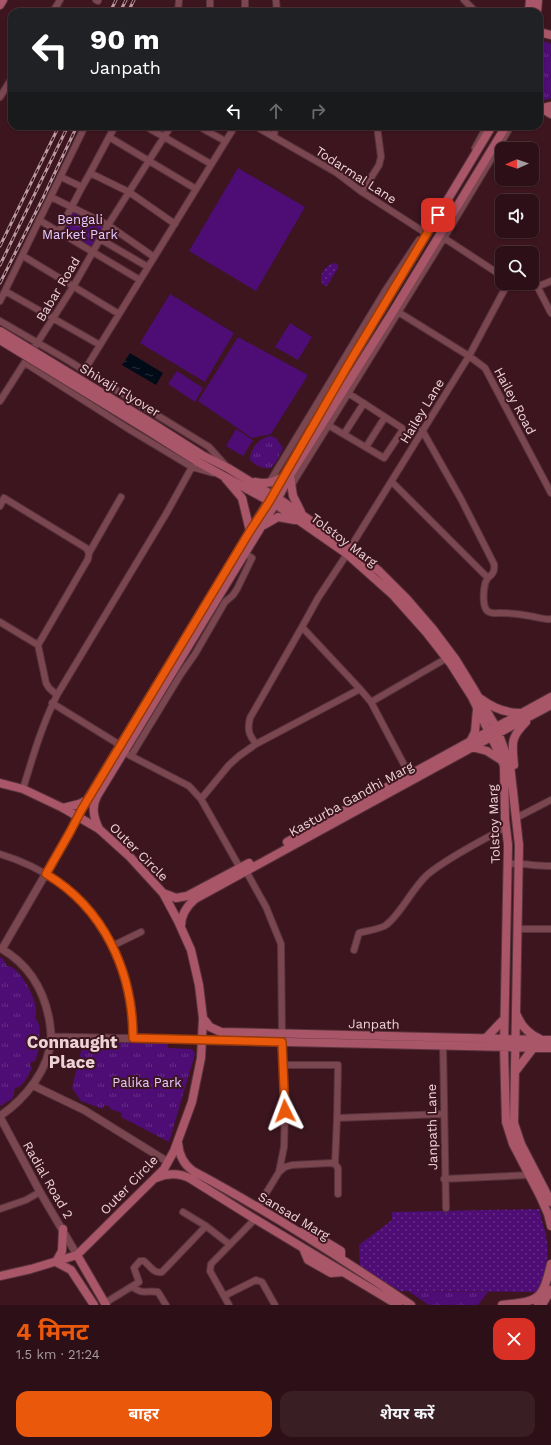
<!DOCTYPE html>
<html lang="hi">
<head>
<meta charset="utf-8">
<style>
	body { margin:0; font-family:"Work Sans","Noto Sans Devanagari",sans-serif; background:#391e24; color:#f1f3f6; height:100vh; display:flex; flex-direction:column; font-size:15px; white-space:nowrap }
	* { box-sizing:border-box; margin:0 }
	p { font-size:13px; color:#a79da1 }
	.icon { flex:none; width:22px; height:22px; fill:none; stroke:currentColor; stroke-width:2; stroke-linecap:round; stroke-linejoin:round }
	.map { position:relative; height:1305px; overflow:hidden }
	.drawer { display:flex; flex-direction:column; background:#2d1017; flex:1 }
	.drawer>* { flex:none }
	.banner { position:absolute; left:8px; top:8px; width:535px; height:122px; border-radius:12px; box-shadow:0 1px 3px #0004,0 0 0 1px #483036; background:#202124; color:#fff; overflow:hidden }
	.needle { width:26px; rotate:268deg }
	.tools { position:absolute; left:495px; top:142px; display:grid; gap:8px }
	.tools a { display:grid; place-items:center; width:44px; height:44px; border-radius:8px; background:#2d1017; box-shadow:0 1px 3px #0004,0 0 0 1px #483036; font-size:20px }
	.pin { position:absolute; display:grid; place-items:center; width:34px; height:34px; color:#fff; margin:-17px; border-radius:8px; box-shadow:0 2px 6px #0006 }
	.me { position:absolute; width:44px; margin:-22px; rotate:357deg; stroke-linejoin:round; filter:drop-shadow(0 0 3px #0008) }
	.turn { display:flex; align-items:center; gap:14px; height:84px; padding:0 16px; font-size:18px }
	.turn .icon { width:52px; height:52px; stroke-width:2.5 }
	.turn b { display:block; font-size:28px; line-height:34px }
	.lanes { display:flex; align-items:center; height:38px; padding:0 16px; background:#0003; justify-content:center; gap:20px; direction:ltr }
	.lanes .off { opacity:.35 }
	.round { display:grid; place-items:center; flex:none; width:42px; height:42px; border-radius:12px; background:#391e24 }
	.headline { display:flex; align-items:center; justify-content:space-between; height:68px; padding:0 16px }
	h1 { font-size:24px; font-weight:700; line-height:30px; color:#ea580c }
	.action { display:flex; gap:8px; margin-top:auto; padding:8px 16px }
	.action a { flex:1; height:46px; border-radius:12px; background:#ea580c; color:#fff; font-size:16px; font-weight:700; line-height:46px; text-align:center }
	.action a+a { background:#391e24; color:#f1f3f6 }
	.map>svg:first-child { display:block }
	.grass { fill:url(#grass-dots) }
	.park { fill:url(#park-tufts) }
	.pitch { fill:#4d0d74 }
	.water { fill:url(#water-ripples) }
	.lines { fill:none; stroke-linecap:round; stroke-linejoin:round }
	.minor-casing { stroke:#58333c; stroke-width:8 }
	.tertiary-casing { stroke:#58333c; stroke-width:9 }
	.secondary-casing { stroke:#58333c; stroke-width:10 }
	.minor { stroke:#7a4650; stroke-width:6 }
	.tertiary { stroke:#7a4650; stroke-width:7 }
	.secondary { stroke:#aa5669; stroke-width:8 }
	.rail-casing { stroke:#b99aa0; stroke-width:3 }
	.rail { stroke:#3c151f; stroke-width:1.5; stroke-dasharray:4.5; stroke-linecap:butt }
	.secondary-bridge-casing { stroke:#58333c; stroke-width:10; stroke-linecap:butt }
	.secondary-bridge { stroke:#aa5669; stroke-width:8 }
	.route-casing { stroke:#983908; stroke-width:10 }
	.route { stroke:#ea580c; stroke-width:7 }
	.labels { text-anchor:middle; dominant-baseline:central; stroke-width:4; stroke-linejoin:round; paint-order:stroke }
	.street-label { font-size:13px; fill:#edd2d6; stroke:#3c151f }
	.park-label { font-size:13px; fill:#e4caff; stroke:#3c151f }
	.district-label { font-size:17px; font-weight:bold; fill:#edd2d6; stroke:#3c151f }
</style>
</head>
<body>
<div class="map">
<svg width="551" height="1305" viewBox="0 0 551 1305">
	<defs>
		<pattern id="grass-dots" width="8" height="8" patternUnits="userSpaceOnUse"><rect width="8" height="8" fill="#4d0d74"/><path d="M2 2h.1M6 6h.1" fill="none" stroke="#672f87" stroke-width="1.8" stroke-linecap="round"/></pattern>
		<pattern id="park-tufts" width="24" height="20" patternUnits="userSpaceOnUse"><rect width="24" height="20" fill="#4d0d74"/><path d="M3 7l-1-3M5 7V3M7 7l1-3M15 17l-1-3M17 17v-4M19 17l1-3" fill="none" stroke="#672f87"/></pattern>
		<pattern id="water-ripples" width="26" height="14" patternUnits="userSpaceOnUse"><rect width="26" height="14" fill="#010b17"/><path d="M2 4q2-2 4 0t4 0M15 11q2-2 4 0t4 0" fill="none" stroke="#262e38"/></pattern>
	</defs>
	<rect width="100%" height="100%" fill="#3c151f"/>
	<!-- grass -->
	<path class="grass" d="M333,263L337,264L338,268L327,286L323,285C318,276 324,267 333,263Z
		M540,1209C540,1219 545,1227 546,1236C550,1257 545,1273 538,1292L400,1291L360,1267L359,1245L392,1220V1212Z"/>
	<!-- park -->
	<path class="park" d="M539,39L551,44V98L539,102Z
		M72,203L106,221L88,253L57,232Z
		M270,436L276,438L283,448L276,462L271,468C262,469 257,466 250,460C250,449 259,438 270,436Z
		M0,957L3,959L7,966C9,966 12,967 13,968C23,974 41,1006 35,1017C36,1020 38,1022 39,1025C41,1036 39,1051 35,1061L31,1062L30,1065L32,1068C28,1075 24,1087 15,1088L14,1092V1095L12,1099L0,1106Z
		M90,1042L168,1044V1048L192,1049L195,1054L169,1142L121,1117L122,1113L110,1109V1107L104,1105L103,1109L81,1101L72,1088L81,1051Z
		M408,1291L488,1292L478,1305H429Z"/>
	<!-- pitch -->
	<path class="pitch" d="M238,168L305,207L256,291L189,251Z
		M170,294L234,333L205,382L140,343Z
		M290,323L312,337L298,360L275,347Z
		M238,337L308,375L271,434L252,438L198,401Z
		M177,371L203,388L195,402L168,384Z
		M236,429L253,440L243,456L226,446Z"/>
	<!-- water -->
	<path class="water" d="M130,353L163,373L156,385L122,365Z"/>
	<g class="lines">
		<!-- minor casing -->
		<g class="minor-casing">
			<path id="minor" d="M96,0L98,1
				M276,0L277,12
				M464,0L476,12
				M55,8L62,12
				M53,12L60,0
				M178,12L179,0
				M210,12V0
				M245,12V0
				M0,97L12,78
				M145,126L211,164
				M198,126L225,141
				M255,126L337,173L362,192L424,232
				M109,137L196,189
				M274,137L275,126
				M475,148L487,126
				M90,173L115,126
				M61,177L82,187L90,173L129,192L175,224
				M362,192L379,165L381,157L377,126
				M51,197L108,225L154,257
				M39,220L140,280
				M59,231L82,187
				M444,238L502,276
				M100,239L148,267
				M23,256L119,314
				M513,283C525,290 539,287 551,281
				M537,286L551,313
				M5,291L100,345
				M0,301L85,126
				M395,310L469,356L485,368L551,493
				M0,321L64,358L209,447L227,467
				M25,363L127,428L192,467L213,473
				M84,371L235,126
				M0,401L73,287L108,225L171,126
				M328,425L384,458L402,431V428L348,393
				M344,434L364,403
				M366,447L385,417
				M392,482L488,578C493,574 495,571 494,564L461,499L422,430
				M269,483L385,291L419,240
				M291,486L444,238L511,126
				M0,506L4,498L86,548L89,553
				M350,548L469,356L508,283
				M488,578C483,583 481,609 489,612C493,614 498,613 501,613C511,613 520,614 530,616C537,617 543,620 551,619
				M0,622L38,645L46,683L49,688L57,695
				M38,645L88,559L89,553L121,497
				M360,689L371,702
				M52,703L120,745
				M256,744L360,689L302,627
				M129,755L189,786L201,799L240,868
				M131,756L181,674L195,654L225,602L233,595L237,589L252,558L244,553
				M409,774L371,702L447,658
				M23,789C33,756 42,725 57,695L166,514L192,467
				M201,799L229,765L239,756L256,744C249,735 247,730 250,718L302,627L318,598L347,554
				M516,818L551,800
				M0,854C86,880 133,950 133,1038
				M507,864C522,863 536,866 551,866
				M246,871L266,907L281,944L282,1034
				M518,929H551
				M112,946L141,932
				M354,950L359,933C366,931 381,929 386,925C401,914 411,890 427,875C448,857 482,841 506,827
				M443,1045L446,1208
				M282,1065H338L337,1118L444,1114
				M335,1164L337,1118
				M279,1172L284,1147L285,1111L282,1041
				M444,1179L529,1175
				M257,1208L279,1172L285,1167L292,1165L331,1163L335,1164L338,1168V1194
				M0,1209L26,1200L40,1192
				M183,1212L206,1226L229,1244
				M133,1287C141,1295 148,1290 158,1292L166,1305
				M224,1296L256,1280L262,1282L275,1305
				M105,1303L139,1282L134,1268L140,1261H144C150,1266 154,1274 162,1272L206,1226
				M229,1305L210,1271L211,1264L255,1219"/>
		</g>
		<!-- tertiary casing -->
		<g class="tertiary-casing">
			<path id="tertiary" d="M0,948C27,963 43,988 49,1018C50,1024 51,1030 51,1037C50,1069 25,1099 0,1116
				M2,949L70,832L77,817
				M51,1037L203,1040
				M32,1085L84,1110L168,1162
				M0,1117L40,1192L77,1255"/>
		</g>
		<!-- secondary casing -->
		<g class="secondary-casing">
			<path id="secondary" d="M0,5L3,0
				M529,12L530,0
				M537,12L538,0
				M539,32L551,35
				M539,109L551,106
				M543,109L551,114
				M153,424L202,455L228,468L285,503L350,548L379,571L407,599L432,628L456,660L472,686L496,727L510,765L519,845L514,1123L521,1144L551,1202
				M149,431L198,462L278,506L347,554L393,595L426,632L451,664L472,697L500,755L504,766L505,819L508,845L504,1047L506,1122L513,1144L540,1196L548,1214L551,1226
				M294,459L351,360L492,126
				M290,476L293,496L301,512
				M225,478L242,498L250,531
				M255,482C266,484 273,483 283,477
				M264,525L278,517L295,520
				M481,699C493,708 505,713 520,713
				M471,740L475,732L477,709
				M472,747L487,751L501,760
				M514,765C512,743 510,738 526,722
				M0,783L23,789L63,808L99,829L130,857L163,893L178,921L191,950L199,985L203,1018L201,1058L192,1102L174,1151L164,1169L77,1255L31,1269L0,1276
				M63,808L79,804L87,800L283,477
				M77,817L87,800
				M99,829C94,818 91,808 97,796L275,504L290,475L394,310L506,126
				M287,842L551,697
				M163,893L176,898L187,896L249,863
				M181,926C181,914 187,906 195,899L491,737L551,705
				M517,1015C521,1026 529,1034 540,1039
				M203,1018L210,1027L221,1032L551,1040
				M485,1039L504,1019
				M203,1040L551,1048
				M515,1072L534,1047
				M178,1143C179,1155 183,1164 193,1171C268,1211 340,1257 411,1305
				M156,1178C168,1173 180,1173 191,1179L255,1219L398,1305
				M300,1232L311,1233L341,1251V1258
				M303,1248L308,1260L331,1273L343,1272
				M77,1255L106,1305
				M56,1262L71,1270L94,1305
				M56,1262L62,1251L63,1229
				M502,1305C538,1301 542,1302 551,1264
				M538,1305L543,1303L551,1290"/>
		</g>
		<!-- minor -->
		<use href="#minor" class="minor"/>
		<!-- tertiary -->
		<use href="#tertiary" class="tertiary"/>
		<!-- secondary -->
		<use href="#secondary" class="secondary"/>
		<!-- rail casing -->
		<g class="rail-casing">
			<path id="rail" d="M110,12L116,0
				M120,12L126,0
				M128,12L134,0
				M0,246L59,126
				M0,265L68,126
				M0,283L43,198L77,126"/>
		</g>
		<!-- rail -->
		<use href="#rail" class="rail"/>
		<!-- secondary-bridge casing -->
		<g class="secondary-bridge-casing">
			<path id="secondary-bridge" d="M0,331L153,424
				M0,340L149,431"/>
		</g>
		<!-- secondary-bridge -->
		<use href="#secondary-bridge" class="secondary-bridge"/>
	</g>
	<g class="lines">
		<!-- route casing -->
		<g class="route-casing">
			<path id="route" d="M285,1111L282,1042L133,1038C133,972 104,908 46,874L70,832L82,809L250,531L269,502L351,360L438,215"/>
		</g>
		<!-- route -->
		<use href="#route" class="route"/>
	</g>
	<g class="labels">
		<!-- street labels -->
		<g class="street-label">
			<text transform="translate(356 175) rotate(33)">Todarmal Lane</text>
			<text transform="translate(58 289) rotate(-59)">Babar Road</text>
			<text transform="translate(120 390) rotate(31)">Shivaji Flyover</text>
			<text transform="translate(515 401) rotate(62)">Hailey Road</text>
			<text transform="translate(422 411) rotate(-59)">Hailey Lane</text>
			<text transform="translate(344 540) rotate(37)">Tolstoy Marg</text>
			<text transform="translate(351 799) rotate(-29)">Kasturba Gandhi Marg</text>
			<text transform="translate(494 824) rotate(-92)">Tolstoy Marg</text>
			<text transform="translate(139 852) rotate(45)">Outer Circle</text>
			<text transform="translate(374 1024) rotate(1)">Janpath</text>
			<text transform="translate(432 1127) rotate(-91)">Janpath Lane</text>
			<text transform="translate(48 1180) rotate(60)">Radial Road 2</text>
			<text transform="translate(129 1185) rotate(-46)">Outer Circle</text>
			<text transform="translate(294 1216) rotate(31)">Sansad Marg</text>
		</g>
		<!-- park labels -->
		<g class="park-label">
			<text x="80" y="219">Bengali<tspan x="80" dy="15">Market Park</tspan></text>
			<text x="147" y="1082">Palika Park</text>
		</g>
		<!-- district labels -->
		<g class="district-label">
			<text x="72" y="1042">Connaught<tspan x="72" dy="20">Place</tspan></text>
		</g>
	</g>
</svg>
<div class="tools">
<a><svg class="needle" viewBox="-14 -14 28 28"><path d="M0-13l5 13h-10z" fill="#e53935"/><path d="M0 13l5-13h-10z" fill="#a79da1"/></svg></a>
<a><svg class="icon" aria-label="sound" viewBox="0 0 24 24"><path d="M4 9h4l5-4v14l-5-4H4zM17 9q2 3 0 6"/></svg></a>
<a><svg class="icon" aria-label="search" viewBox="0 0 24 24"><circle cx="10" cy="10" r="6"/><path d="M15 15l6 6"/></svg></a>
</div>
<div class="pin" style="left:438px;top:215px;background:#d93025"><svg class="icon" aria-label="arrive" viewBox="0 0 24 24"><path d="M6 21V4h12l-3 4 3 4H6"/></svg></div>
<svg class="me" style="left:285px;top:1111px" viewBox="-20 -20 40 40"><path d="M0-17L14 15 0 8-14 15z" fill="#ea580c" stroke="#fff" stroke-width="4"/></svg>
<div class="banner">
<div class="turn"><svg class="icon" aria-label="left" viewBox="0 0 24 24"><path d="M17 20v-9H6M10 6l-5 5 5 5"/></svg><div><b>90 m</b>Janpath</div></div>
<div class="lanes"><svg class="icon" aria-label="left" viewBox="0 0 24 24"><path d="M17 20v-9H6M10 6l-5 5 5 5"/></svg><svg class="icon off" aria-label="ahead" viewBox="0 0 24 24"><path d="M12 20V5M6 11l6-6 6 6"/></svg><svg class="icon off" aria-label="right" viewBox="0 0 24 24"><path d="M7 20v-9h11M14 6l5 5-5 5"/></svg></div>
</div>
</div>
<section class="drawer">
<div class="headline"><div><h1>4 मिनट</h1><p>1.5 km · 21:24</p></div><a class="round" style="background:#d93025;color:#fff"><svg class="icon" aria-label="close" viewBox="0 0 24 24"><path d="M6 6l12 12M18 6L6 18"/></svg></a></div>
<div class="action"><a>बाहर</a><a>शेयर करें</a></div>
</section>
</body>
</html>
